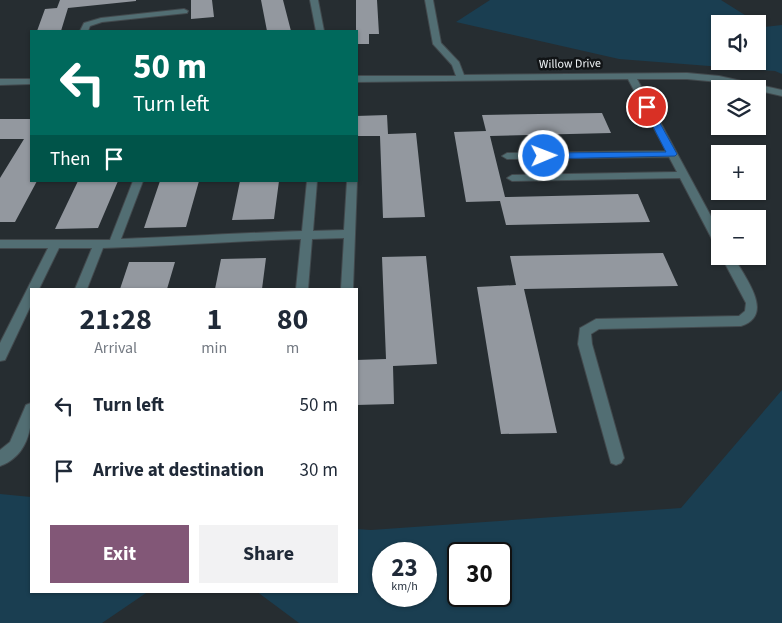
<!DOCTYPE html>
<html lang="en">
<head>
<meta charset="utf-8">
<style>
	body { margin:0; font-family:"Source Sans 3",sans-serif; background:#f2f2f3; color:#1f2937; height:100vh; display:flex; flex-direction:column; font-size:19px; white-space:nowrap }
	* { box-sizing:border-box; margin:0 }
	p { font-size:16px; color:#747a83 }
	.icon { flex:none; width:28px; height:28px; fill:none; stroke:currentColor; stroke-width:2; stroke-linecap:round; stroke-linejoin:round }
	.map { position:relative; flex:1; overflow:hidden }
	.sheet { position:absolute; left:30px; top:288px; width:328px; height:305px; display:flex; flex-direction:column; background:#fff; border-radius:0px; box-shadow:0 1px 4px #0004 }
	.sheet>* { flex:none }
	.top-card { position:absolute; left:30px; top:30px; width:328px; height:152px; border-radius:0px; box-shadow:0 1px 4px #0004; background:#00695c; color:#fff; overflow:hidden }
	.fabs { position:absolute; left:711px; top:15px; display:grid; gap:10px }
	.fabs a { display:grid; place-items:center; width:55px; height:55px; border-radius:0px; background:#fff; box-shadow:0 1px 4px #0004; font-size:25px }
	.speed { position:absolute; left:372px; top:542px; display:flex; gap:10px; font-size:25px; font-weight:700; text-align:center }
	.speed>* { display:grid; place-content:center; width:65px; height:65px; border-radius:50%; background:#fff; box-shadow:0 1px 4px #0004; line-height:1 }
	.speed small { font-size:12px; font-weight:400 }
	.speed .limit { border:2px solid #111; border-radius:8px; background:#fff; color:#111 }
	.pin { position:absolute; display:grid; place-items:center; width:42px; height:42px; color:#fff; margin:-21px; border:2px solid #fff; border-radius:50%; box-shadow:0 1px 5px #0007 }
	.me { position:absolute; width:55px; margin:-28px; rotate:89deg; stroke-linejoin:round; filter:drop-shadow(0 0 4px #0008) }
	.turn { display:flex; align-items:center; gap:18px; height:105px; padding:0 20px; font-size:22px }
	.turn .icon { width:65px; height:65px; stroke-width:2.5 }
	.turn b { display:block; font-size:35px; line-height:42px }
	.then { display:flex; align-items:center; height:48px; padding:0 20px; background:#0003; gap:10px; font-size:19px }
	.eta { display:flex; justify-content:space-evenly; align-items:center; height:85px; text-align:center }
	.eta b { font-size:30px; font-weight:700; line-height:35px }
	.primary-button { display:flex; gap:10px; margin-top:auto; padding:10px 20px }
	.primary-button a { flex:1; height:58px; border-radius:0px; background:#825777; color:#fff; font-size:20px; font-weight:700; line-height:58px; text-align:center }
	.primary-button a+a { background:#f2f2f3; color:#1f2937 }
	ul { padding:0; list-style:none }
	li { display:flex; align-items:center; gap:15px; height:65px; padding:0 20px }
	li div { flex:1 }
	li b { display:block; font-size:19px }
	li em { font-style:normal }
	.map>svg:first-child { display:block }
	.green { fill:#1a3e51; fill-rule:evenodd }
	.building { fill:#93989f }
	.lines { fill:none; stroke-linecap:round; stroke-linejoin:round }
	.street-casing { stroke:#42494d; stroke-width:2 }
	.street { fill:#526e73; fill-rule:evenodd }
	.route { fill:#1a73e8; stroke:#114b97 }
	.labels { text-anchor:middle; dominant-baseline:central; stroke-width:5; stroke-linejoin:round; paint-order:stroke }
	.far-street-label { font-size:12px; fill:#f0f4f7; stroke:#111416 }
</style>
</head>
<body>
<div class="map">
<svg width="782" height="623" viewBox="0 0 782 623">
	<rect width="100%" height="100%" fill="#262d31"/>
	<!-- green -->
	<path class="green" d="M490,0H721L764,27L782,25V74L775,71L619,59L456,22ZM720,24H758V61H720Z
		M782,390V623H299L256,591H356V529L371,530L681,508ZM384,554H426V596H384ZM459,554H501V596H459Z
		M0,494L31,497V591H149L102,623H0Z"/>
	<!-- building -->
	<path class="building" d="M60,0H136V1L68,8L61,31H37L45,9L57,8Z
		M191,0H212L214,17L191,19Z
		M261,0H283L291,31H267Z
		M356,0H377L379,34H369V44H356Z
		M602,113L611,133L490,136L505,197L638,194L650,222L506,225L500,201L466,202L454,132L486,131L482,115Z
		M387,115L388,134L416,133L425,217L383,218L380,136H356V116Z
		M0,119H31V181H37L15,222H0V178L24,139H0Z
		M78,181H118L98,228L55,229Z
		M160,181H199L186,227L144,228Z
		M240,181H279L274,219L232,220Z
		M663,253L678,286L524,289L557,433L501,434L477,287L516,285L510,256Z
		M426,256L437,364L393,366L394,404L356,405V360L386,359L382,257Z
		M266,258L262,289H215L221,259Z
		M129,262H175L167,289H120Z"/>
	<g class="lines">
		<!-- street casing -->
		<g class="street-casing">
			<path id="street" d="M310,0H318L324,31H316Z
				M425,0H433L441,43L459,62L464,75L687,73L719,76L782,90V96L719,82L687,79H637L720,233V247L714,243L680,178L512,181L507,178L512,175L677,172L669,157L507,159L502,156L507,153L666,151L628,79L356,82V76H456L452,65L433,44Z
				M184,9L188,11L187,13L102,22L90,26L88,31H80L84,23L101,18Z
				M0,79H31V84L0,85Z
				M356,180L357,181L353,289H341L344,238L312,239L308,289H296L301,239C235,241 169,246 103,248L87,289H75L92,248H59L39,289H31V305L5,360L0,361V343L48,248H0V240H110L133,181H143L121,239C181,237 241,233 302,231L307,181H317L313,231L344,230L347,181H356Z
				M721,256H733C744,276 776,315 741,326L599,329L591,334L592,344L624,458L621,463L616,465L611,463L578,344L580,328L596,319L739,316L745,311L746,303Z
				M31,403C33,429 27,456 0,466V450L10,442L26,405Z"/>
		</g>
		<!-- street -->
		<use href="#street" class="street"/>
	</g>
	<!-- route -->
	<path class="route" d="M644,106L651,107L677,154L675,156L544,159L539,156L544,153L666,152L643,107Z"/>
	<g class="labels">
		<!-- far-street labels -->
		<g class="far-street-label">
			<text transform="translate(570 64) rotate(-1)">Willow Drive</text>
		</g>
	</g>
</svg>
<div class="fabs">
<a><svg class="icon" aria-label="sound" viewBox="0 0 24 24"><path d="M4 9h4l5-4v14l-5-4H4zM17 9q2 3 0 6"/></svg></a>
<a><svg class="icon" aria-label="layers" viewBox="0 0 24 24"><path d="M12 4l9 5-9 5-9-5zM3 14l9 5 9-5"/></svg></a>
<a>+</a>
<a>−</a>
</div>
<div class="speed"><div>23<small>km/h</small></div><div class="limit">30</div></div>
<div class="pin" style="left:647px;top:107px;background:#d93025"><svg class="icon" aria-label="arrive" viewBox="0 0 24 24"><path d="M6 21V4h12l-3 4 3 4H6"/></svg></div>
<svg class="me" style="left:544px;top:156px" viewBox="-20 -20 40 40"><circle r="17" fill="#1a73e8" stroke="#fff" stroke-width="3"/><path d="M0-11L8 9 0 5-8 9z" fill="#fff"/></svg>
<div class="top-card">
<div class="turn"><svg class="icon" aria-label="left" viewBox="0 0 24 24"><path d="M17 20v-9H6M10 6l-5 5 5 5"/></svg><div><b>50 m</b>Turn left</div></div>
<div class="then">Then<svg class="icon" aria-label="arrive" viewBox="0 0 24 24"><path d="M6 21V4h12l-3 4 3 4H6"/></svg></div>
</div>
<section class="sheet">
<div class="eta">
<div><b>21:28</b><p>Arrival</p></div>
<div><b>1</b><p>min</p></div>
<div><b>80</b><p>m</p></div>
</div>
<ul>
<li><svg class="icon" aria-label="left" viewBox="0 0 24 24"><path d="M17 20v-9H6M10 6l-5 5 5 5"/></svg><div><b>Turn left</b></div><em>50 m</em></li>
<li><svg class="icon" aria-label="arrive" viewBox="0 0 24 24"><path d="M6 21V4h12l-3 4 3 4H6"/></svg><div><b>Arrive at destination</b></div><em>30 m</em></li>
</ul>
<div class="primary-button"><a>Exit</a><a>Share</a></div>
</section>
</div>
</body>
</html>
